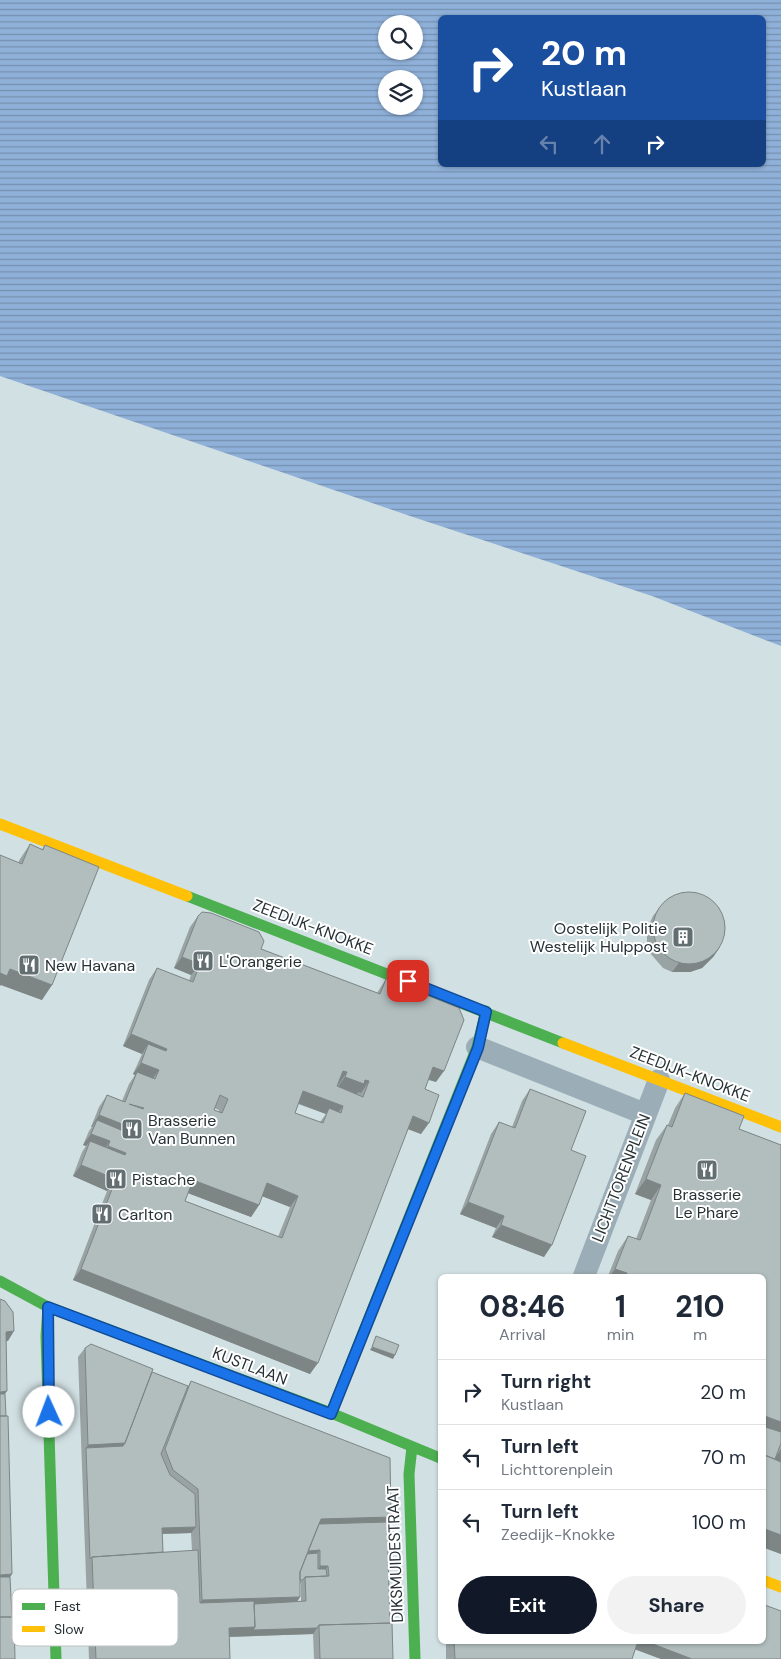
<!DOCTYPE html>
<html lang="en">
<head>
<meta charset="utf-8">
<style>
	body { margin:0; font-family:"DM Sans",sans-serif; background:#f2f2f3; color:#1f2937; height:100vh; display:flex; flex-direction:column; font-size:19px; white-space:nowrap }
	* { box-sizing:border-box; margin:0 }
	p { font-size:16px; color:#747a83 }
	.icon { flex:none; width:28px; height:28px; fill:none; stroke:currentColor; stroke-width:2; stroke-linecap:round; stroke-linejoin:round }
	.map { position:relative; flex:1; overflow:hidden }
	.side { position:absolute; left:438px; top:1274px; width:328px; height:370px; display:flex; flex-direction:column; background:#fff; border-radius:8px; box-shadow:0 1px 4px #0004 }
	.side>* { flex:none }
	.banner { position:absolute; left:438px; top:15px; width:328px; height:152px; border-radius:8px; box-shadow:0 1px 4px #0004; background:#1a4fa0; color:#fff; overflow:hidden }
	.controls { position:absolute; left:378px; top:15px; display:grid; gap:10px }
	.controls a { display:grid; place-items:center; width:45px; height:45px; border-radius:50%; background:#fff; box-shadow:0 1px 4px #0004; font-size:25px }
	.pin { position:absolute; display:grid; place-items:center; width:42px; height:42px; color:#fff; margin:-21px; border-radius:10px; box-shadow:0 2px 8px #0006 }
	.me { position:absolute; width:55px; margin:-28px; rotate:358deg; stroke-linejoin:round; filter:drop-shadow(0 0 4px #0008) }
	.turn { display:flex; align-items:center; gap:18px; height:105px; padding:0 20px; font-size:22px }
	.turn .icon { width:65px; height:65px; stroke-width:2.5 }
	.turn b { display:block; font-size:35px; line-height:42px }
	.lanes { display:flex; align-items:center; height:48px; padding:0 20px; background:#0003; justify-content:center; gap:25px; direction:ltr }
	.lanes .off { opacity:.35 }
	.eta { display:flex; justify-content:space-evenly; align-items:center; height:85px; text-align:center }
	.eta b { font-size:30px; font-weight:700; line-height:35px }
	.action { display:flex; gap:10px; margin-top:auto; padding:10px 20px }
	.action a { flex:1; height:58px; border-radius:30px; background:#111827; color:#fff; font-size:20px; font-weight:700; line-height:58px; text-align:center }
	.action a+a { background:#f2f2f3; color:#1f2937 }
	ul { padding:0; list-style:none }
	li { display:flex; align-items:center; gap:15px; height:65px; padding:0 20px; border-top:1px solid #e0e1e3 }
	li div { flex:1 }
	li b { display:block; font-size:19px }
	li em { font-style:normal }
	.map>svg:first-child { display:block }
	.water { fill:url(#water-rules); fill-rule:evenodd }
	.lines { fill:none; stroke-linecap:round; stroke-linejoin:round }
	.street { stroke:#9badb6; stroke-width:22 }
	.fast { stroke:#4caf50; stroke-width:11 }
	.slow { stroke:#ffc107; stroke-width:11 }
	.wall { fill:#99a3a3; fill-rule:evenodd }
	.shaded-wall { fill:#7d8585 }
	.building { fill:#b2bebe; stroke:#7d8585; fill-rule:evenodd }
	.route-casing { stroke:#114b97; stroke-width:12 }
	.route { stroke:#1a73e8; stroke-width:9 }
	.labels { text-anchor:middle; dominant-baseline:central; stroke-width:4; stroke-linejoin:round; paint-order:stroke }
	.street-label { font-size:16px; fill:#263133; stroke:#fff }
	.poi-label { font-size:16px; fill:#263133; stroke:#fff; text-anchor:start }
	.key { fill:#fff; stroke:#bec1c2; stroke-width:1 }
	.key-label { font-size:14px; fill:#263133 }
</style>
</head>
<body>
<div class="map">
<svg width="781" height="1659" viewBox="0 0 781 1659">
	<defs>
		<pattern id="water-rules" width="6" height="5" patternUnits="userSpaceOnUse" patternTransform="scale(1.25)"><rect width="6" height="5" fill="#8fb0d8"/><path d="M0 2.5h6" fill="none" stroke="#7590b0"/></pattern>
	</defs>
	<rect width="100%" height="100%" fill="#d1e0e3"/>
	<!-- water -->
	<path class="water" d="M0,0H781V646L652,596L416,518L0,376ZM440,18H762V165H440ZM386,24H414V51H386ZM386,79H414V106H386Z"/>
	<g class="lines">
		<!-- street -->
		<path class="street" d="M477,1047L645,1114
			M584,1276L659,1080"/>
		<!-- fast -->
		<path class="fast" d="M187,896L563,1043
			M0,1281L48,1307L331,1413L440,1458
			M48,1307L46,1336L56,1659
			M331,1413L477,1047L486,1011
			M412,1447L409,1474L415,1659"/>
		<!-- slow -->
		<path class="slow" d="M0,824L187,896
			M563,1043L781,1127
			M762,1580L781,1587"/>
	</g>
	<!-- wall -->
	<path class="wall" d="M30,844L42,849L45,845L42,1000L1,985L18,863L20,859Z
		M660,907L714,956L702,968L690,972H672L663,968L650,953L647,947V929L653,916Z
		M198,916L261,949L377,993L386,979L436,1082L428,1080L425,1089L421,1134L408,1129L310,1374L73,1280L107,1191L73,1176L82,1152L86,1146L83,1145L89,1131L92,1127H91L99,1107L107,1095L122,1101L129,1084L135,1075L133,1074L142,1054L123,1046L149,980L157,968L189,981L191,975L174,968L190,927ZM298,1104L326,1114L320,1122L295,1113ZM214,1108L219,1110V1112L214,1110ZM188,1193L251,1217L259,1205L262,1196L290,1207L278,1237L185,1201Z
		M530,1089L571,1150L544,1257L492,1237L496,1228L460,1214L491,1134L499,1122L512,1127L522,1101Z
		M685,1093L739,1129L781,1145V1554L762,1547V1276H608L618,1251L628,1236L636,1239L651,1200L635,1194L656,1140L667,1125H668L675,1108Z
		M85,1348L152,1372L188,1386L191,1381L387,1522L390,1623L393,1659H314L313,1634L229,1637L230,1659H89L78,1357ZM191,1533L192,1551L163,1552L162,1534ZM300,1583H301V1602H297L300,1597Z
		M446,1641H762L781,1659H661L635,1649L632,1659H446Z"/>
	<!-- shaded-wall -->
	<path class="shaded-wall" d="M720,947L714,956L702,968L690,972H672L679,963Z
		M182,957L200,964L191,975L174,968Z
		M10,969L52,985L42,1000L1,985L0,986V973Z
		M131,1034L167,1049L159,1060L148,1044L142,1054L123,1046Z
		M141,1063L159,1070L151,1081L137,1072L135,1075L133,1074Z
		M433,1067L444,1071L436,1082L425,1078Z
		M343,1071L347,1072L339,1084L335,1083Z
		M345,1077L365,1080L369,1081L361,1093L358,1092L356,1096L337,1088Z
		M303,1091L343,1106L335,1117L329,1108L326,1114L295,1102Z
		M99,1115L135,1129L127,1141L97,1120L92,1127H91Z
		M413,1116L429,1123L421,1134L405,1128Z
		M91,1134L110,1141L102,1153L90,1141L86,1146L83,1145Z
		M108,1146L126,1153L118,1165L100,1158Z
		M81,1165L116,1179L107,1191L73,1176Z
		M646,1179L661,1185L651,1200L635,1194Z
		M193,1180L259,1205L251,1217L185,1192Z
		M267,1183L298,1196L290,1207L259,1195Z
		M468,1202L504,1216L496,1228L460,1214Z
		M501,1225L552,1245L544,1257L492,1237Z
		M81,1269L318,1363L310,1374L73,1280Z
		M615,1269L627,1273L625,1276H610Z
		M14,1331L8,1341H0L6,1332Z
		M372,1347L395,1355L393,1359L370,1350Z
		M7,1391L1,1400L0,1401V1392Z
		M762,1415L781,1422V1439L762,1434Z
		M125,1443L118,1453L86,1448L88,1445Z
		M781,1449V1467L772,1463Z
		M391,1517L383,1528L315,1530L321,1519Z
		M196,1527L191,1533L157,1534L162,1528Z
		M762,1528L781,1535V1554L762,1547Z
		M320,1550L315,1557H303L307,1551Z
		M320,1566H328L324,1572H316Z
		M12,1574L6,1584H0V1575Z
		M300,1597L292,1608L194,1612L202,1600Z
		M255,1627L317,1628L313,1634L222,1637L229,1628Z
		M640,1641H645L692,1659H661L634,1649Z"/>
	<!-- building -->
	<path class="building" d="M30,844L43,850L45,845L99,867L52,985L10,969L7,976L0,973V855L22,864Z
		M653 928a36 36 0 1 1 72 0a36 36 0 1 1-72 0Z
		M202,912L211,913L259,932L264,941L261,949L380,994L386,979L459,1008L464,1020L444,1071L433,1067L425,1089L439,1095L429,1123L413,1116L318,1363L81,1269L116,1179L81,1165L90,1141L125,1155L126,1153L108,1146L110,1141L91,1134L97,1120L133,1135L135,1129L99,1115L107,1095L125,1102L137,1072L155,1079L159,1070L141,1063L148,1044L166,1051L167,1049L131,1034L157,968L193,982L200,964L182,957L198,916ZM343,1071L347,1072L345,1077L364,1084L365,1080L369,1081L363,1097L337,1086ZM303,1091L343,1106L341,1113L329,1108L323,1123L295,1113ZM220,1095L228,1099L222,1113L214,1110ZM129,1104L144,1108L143,1109ZM193,1180L259,1205L267,1183L298,1196L282,1238L185,1201Z
		M530,1089L586,1111L571,1150L586,1156L552,1245L501,1225L504,1216L468,1202L499,1122L515,1128Z
		M685,1093L744,1116L739,1129L781,1145V1422L762,1415V1276H626L627,1273L615,1269L628,1236L640,1240L644,1230L661,1185L646,1179L667,1125L672,1127Z
		M0,1299L5,1301L13,1312L14,1331L6,1332L7,1391L0,1392Z
		M376,1336L399,1345L395,1355L372,1347Z
		M91,1344L153,1369L125,1443L88,1445L85,1348Z
		M152,1372L188,1386L161,1454L170,1475L195,1494L196,1527L162,1528L163,1552L92,1557L90,1559L86,1448L123,1446L125,1443Z
		M191,1381L390,1458L391,1517L321,1519L300,1572V1597L202,1600L198,1489L173,1470L165,1449Z
		M0,1394H5L6,1416H0Z
		M0,1416H8L12,1574L0,1575Z
		M762,1426L781,1432V1443L775,1459L762,1454Z
		M762,1454L781,1462V1535L762,1528Z
		M387,1522L390,1623L319,1625L317,1628L253,1630L255,1627L254,1604L306,1601L305,1577L329,1576L328,1566H320V1550L308,1551L319,1524Z
		M198,1550L200,1603L254,1601L255,1627L229,1628L230,1659H96L92,1557Z
		M318,1553V1569H326L327,1576L305,1577L303,1580H300V1572L307,1554Z
		M0,1577H10L12,1617H0Z
		M762,1604L781,1611V1659H692L645,1641H762Z
		M0,1617H14L15,1659H0Z
		M392,1623L393,1659H320L319,1625Z
		M454,1641H638L632,1659H455Z"/>
	<g class="lines">
		<!-- route casing -->
		<g class="route-casing">
			<path id="route" d="M49,1412L48,1307L331,1414L478,1048L486,1012L408,981"/>
		</g>
		<!-- route -->
		<use href="#route" class="route"/>
	</g>
	<!-- icons -->
	<defs>
		<g id="building-square" transform="scale(1.125)"><rect x="-9" y="-9" width="18" height="18" rx="4" fill="#626e71" stroke="#fff"/><path d="M-4-6H4V6H1V3H-1V6H-4ZM-2.5-4.3h1.7v1.8h-1.7ZM.8-4.3h1.7v1.8H.8ZM-2.5-1h1.7V.8h-1.7ZM.8-1h1.7V.8H.8Z" fill="#fff"/></g>
		<g id="restaurant-square" transform="scale(1.125)"><rect x="-9" y="-9" width="18" height="18" rx="4" fill="#626e71" stroke="#fff"/><path d="M-5-6h1v4h1v-4h1v4h1v-4h1v5L-1.5 .5V6h-2V.5L-5-1ZM5-6V6H3V1.5H1.5Q1.5-4 5-6Z" fill="#fff"/></g>
	</defs>
	<g fill-rule="evenodd">
		<use href="#building-square" x="683" y="937"/>
		<use href="#restaurant-square" x="203" y="961"/>
		<use href="#restaurant-square" x="29" y="965"/>
		<use href="#restaurant-square" x="132" y="1129"/>
		<use href="#restaurant-square" x="707" y="1170"/>
		<use href="#restaurant-square" x="116" y="1179"/>
		<use href="#restaurant-square" x="102" y="1214"/>
	</g>
	<g class="labels">
		<!-- street labels -->
		<g class="street-label">
			<text transform="translate(313 927) rotate(21)">ZEEDIJK-KNOKKE</text>
			<text transform="translate(690 1074) rotate(21)">ZEEDIJK-KNOKKE</text>
			<text transform="translate(621 1178) rotate(-69)">LICHTTORENPLEIN</text>
			<text transform="translate(250 1366) rotate(21)">KUSTLAAN</text>
			<text transform="translate(395 1554) rotate(-92)">DIKSMUIDESTRAAT</text>
		</g>
		<!-- poi labels -->
		<g class="poi-label">
			<text x="667" y="928" text-anchor="end">Oostelijk Politie<tspan x="667" dy="18">Westelijk Hulppost</tspan></text>
			<text x="219" y="961">L'Orangerie</text>
			<text x="45" y="965">New Havana</text>
			<text x="148" y="1120">Brasserie<tspan x="148" dy="18">Van Bunnen</tspan></text>
			<text x="132" y="1179">Pistache</text>
			<text x="707" y="1194" text-anchor="middle">Brasserie<tspan x="707" dy="18">Le Phare</tspan></text>
			<text x="118" y="1214">Carlton</text>
		</g>
	</g>
	<!-- legend -->
	<rect x="12" y="1589" width="166" height="57" rx="8" class="key"/>
	<rect x="22" y="1603" width="23" height="7" fill="#4caf50"/>
	<rect x="22" y="1626" width="23" height="6" fill="#ffc107"/>
	<g class="key-label">
		<text x="54" y="1611">Fast</text>
		<text x="54" y="1634">Slow</text>
	</g>
</svg>
<div class="controls">
<a><svg class="icon" aria-label="search" viewBox="0 0 24 24"><circle cx="10" cy="10" r="6"/><path d="M15 15l6 6"/></svg></a>
<a><svg class="icon" aria-label="layers" viewBox="0 0 24 24"><path d="M12 4l9 5-9 5-9-5zM3 14l9 5 9-5"/></svg></a>
</div>
<div class="pin" style="left:408px;top:981px;background:#d93025"><svg class="icon" aria-label="arrive" viewBox="0 0 24 24"><path d="M6 21V4h12l-3 4 3 4H6"/></svg></div>
<svg class="me" style="left:49px;top:1412px" viewBox="-20 -20 40 40"><circle r="19" fill="#fff"/><path d="M0-13L10 11 0 6-10 11z" fill="#1a73e8"/></svg>
<div class="banner">
<div class="turn"><svg class="icon" aria-label="right" viewBox="0 0 24 24"><path d="M7 20v-9h11M14 6l5 5-5 5"/></svg><div><b>20 m</b>Kustlaan</div></div>
<div class="lanes"><svg class="icon off" aria-label="left" viewBox="0 0 24 24"><path d="M17 20v-9H6M10 6l-5 5 5 5"/></svg><svg class="icon off" aria-label="ahead" viewBox="0 0 24 24"><path d="M12 20V5M6 11l6-6 6 6"/></svg><svg class="icon" aria-label="right" viewBox="0 0 24 24"><path d="M7 20v-9h11M14 6l5 5-5 5"/></svg></div>
</div>
<section class="side">
<div class="eta">
<div><b>08:46</b><p>Arrival</p></div>
<div><b>1</b><p>min</p></div>
<div><b>210</b><p>m</p></div>
</div>
<ul>
<li><svg class="icon" aria-label="right" viewBox="0 0 24 24"><path d="M7 20v-9h11M14 6l5 5-5 5"/></svg><div><b>Turn right</b><p>Kustlaan</p></div><em>20 m</em></li>
<li><svg class="icon" aria-label="left" viewBox="0 0 24 24"><path d="M17 20v-9H6M10 6l-5 5 5 5"/></svg><div><b>Turn left</b><p>Lichttorenplein</p></div><em>70 m</em></li>
<li><svg class="icon" aria-label="left" viewBox="0 0 24 24"><path d="M17 20v-9H6M10 6l-5 5 5 5"/></svg><div><b>Turn left</b><p>Zeedijk-Knokke</p></div><em>100 m</em></li>
</ul>
<div class="action"><a>Exit</a><a>Share</a></div>
</section>
</div>
</body>
</html>
